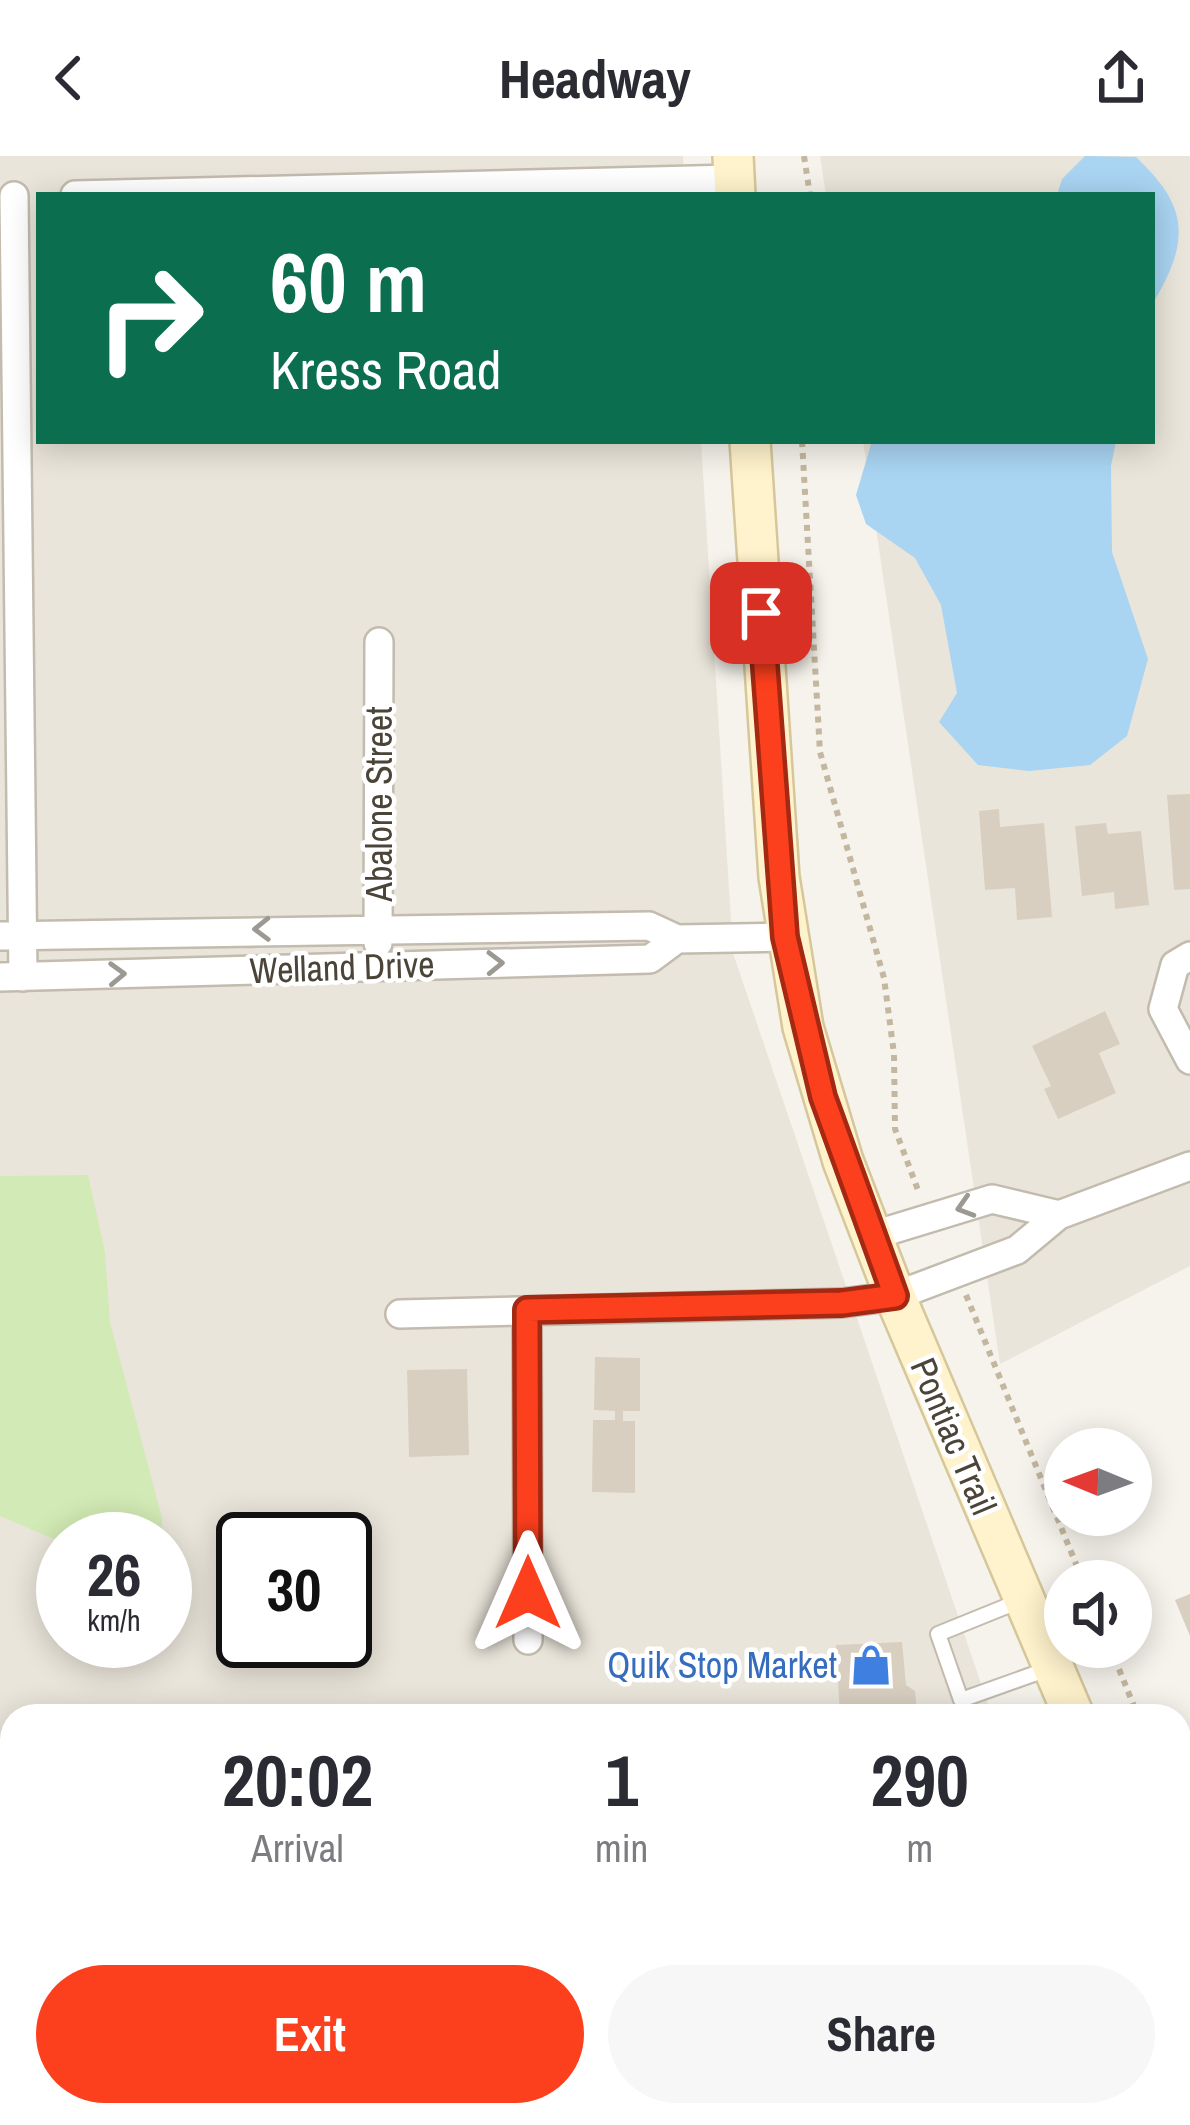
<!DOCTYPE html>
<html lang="en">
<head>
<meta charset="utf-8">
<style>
	body { margin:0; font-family:"Archivo Narrow",sans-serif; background:#f7f7f7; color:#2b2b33; height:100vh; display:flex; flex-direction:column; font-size:45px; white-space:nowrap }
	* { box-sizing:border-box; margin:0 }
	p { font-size:39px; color:#7c7c81 }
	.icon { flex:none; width:66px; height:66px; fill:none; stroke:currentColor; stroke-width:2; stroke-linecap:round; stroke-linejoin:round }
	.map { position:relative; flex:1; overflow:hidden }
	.panel { position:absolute; left:0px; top:1548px; width:1191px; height:423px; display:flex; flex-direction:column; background:#fff; border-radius:36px 36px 0 0; box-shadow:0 6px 30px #0003 }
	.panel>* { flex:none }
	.hud { position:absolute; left:36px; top:36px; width:1119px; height:252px; border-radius:0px; box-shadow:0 6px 30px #0003; background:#0b6e4f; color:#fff; overflow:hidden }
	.needle { width:78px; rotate:271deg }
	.tools { position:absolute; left:1044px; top:1272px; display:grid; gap:24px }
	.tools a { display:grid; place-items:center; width:108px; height:108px; border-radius:50%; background:#fff; box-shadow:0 6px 30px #0003; font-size:60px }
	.speed { position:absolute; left:36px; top:1356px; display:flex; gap:24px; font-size:60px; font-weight:700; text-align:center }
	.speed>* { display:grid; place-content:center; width:156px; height:156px; border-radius:50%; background:#fff; box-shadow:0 6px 30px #0003; line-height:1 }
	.speed small { font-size:30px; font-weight:400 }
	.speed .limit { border:6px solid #111; border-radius:18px; background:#fff; color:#111 }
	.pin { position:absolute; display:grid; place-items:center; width:102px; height:102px; color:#fff; margin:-51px; border-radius:24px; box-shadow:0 6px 18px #0006 }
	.me { position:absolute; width:132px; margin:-66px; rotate:0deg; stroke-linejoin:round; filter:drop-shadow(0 0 9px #0008) }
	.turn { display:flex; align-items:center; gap:42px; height:252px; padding:0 36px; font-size:54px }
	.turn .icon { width:156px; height:156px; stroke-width:2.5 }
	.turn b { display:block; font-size:84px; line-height:102px }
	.eta { display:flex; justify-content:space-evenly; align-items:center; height:204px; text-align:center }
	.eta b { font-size:72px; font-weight:700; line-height:84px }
	.primary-button { display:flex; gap:24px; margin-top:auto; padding:24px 36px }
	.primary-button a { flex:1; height:138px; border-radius:72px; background:#fc3f1d; color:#fff; font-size:48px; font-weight:700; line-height:138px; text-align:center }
	.primary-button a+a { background:#f7f7f7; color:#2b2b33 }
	header { display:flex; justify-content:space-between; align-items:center; height:156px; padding:0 36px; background:#fff; font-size:54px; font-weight:700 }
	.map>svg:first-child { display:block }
	.residential { fill:#eae5da; fill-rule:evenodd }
	.green { fill:#d2eab5 }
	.water { fill:#a9d4f2 }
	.building { fill:#d8cfc1 }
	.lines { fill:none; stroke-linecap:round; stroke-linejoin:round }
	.service-casing { stroke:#c2bbae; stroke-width:18 }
	.minor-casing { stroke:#c2bbae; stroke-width:32 }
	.tertiary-casing { stroke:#c2bbae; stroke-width:38 }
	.secondary-casing { stroke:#d6c79b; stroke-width:44 }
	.path { stroke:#c4b79f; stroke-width:6; stroke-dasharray:6 6; stroke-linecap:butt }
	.service { stroke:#fff; stroke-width:14 }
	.minor { stroke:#fff; stroke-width:27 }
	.tertiary { stroke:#fff; stroke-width:33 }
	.secondary { stroke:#fff3cd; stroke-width:39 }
	.oneway { stroke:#9c9892 }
	.route-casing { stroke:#a42913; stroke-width:30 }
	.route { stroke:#fc3f1d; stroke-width:21 }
	.labels { text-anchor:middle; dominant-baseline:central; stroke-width:9; stroke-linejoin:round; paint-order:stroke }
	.street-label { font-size:36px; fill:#4b4439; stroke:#fff }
	.shop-label { font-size:36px; fill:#366cbe; stroke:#fff; text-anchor:end }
</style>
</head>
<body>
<header><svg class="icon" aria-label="back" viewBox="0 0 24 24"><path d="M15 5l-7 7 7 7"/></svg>Headway<svg class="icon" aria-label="share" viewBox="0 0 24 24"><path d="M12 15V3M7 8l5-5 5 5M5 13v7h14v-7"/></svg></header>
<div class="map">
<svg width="1190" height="1969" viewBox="0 0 1190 1969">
	<rect width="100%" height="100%" fill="#f6f3ec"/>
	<!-- residential -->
	<path class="residential" d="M0,0H683L685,39H39V285H701L733,797L992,1560H12V1738H0ZM63,1383H165V1485H63ZM243,1383H345V1485H243Z
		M820,0H1190V1110L1000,1208L863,285H1152V39H826Z
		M0,1800H12V1959H949L954,1969H0Z"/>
	<!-- green -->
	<path class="green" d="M88,1019L105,1096L110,1166L162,1362V1383H63V1387L0,1360V1020Z"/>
	<!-- water -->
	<path class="water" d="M1085,0L1136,1C1190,52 1190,85 1152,149V39H1057L1062,23Z
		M872,285H1116L1111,310L1112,396L1148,503L1127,580L1090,609L1029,615L978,609L939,566L957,537L941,449L915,402L866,368L856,339Z"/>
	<!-- building -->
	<path class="building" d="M1190,638V733L1174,734L1167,639Z
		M999,653L1000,671L1044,667L1052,761L1017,764L1015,732L985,734L979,655Z
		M1106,667L1108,678L1141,675L1149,749L1115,753L1114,736L1082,740L1075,670Z
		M1105,855L1120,888L1099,897L1116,937L1058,963L1044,933L1051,930L1032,890Z
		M595,1201L640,1202V1255H623V1265H635V1337L592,1336L593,1264H615V1255L594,1254Z
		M467,1213L469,1299L409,1301L407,1214Z
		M1190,1438V1480L1175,1444Z
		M902,1486L906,1529L915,1535L917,1558L840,1560L836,1489Z"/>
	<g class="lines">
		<!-- service casing -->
		<g class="service-casing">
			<path id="service" d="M1022,1444L938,1478L961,1544L1048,1513
				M1179,1700L1190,1696
				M1167,1969L1190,1960"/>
		</g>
		<!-- minor casing -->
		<g class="minor-casing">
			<path id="minor" d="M75,39L734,23
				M14,40L23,821
				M0,780L649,770L677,783L785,781
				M378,787L379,486
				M1190,800L1175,809L1163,853L1190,904
				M0,821L650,803L677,783
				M871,1080L992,1043L1059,1059
				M527,1155L528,1484
				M400,1158L842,1147L895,1140L1017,1094L1059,1059L1190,1010"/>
		</g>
		<!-- tertiary casing -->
		<g class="tertiary-casing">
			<path id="tertiary" d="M0,1739L12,1738"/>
		</g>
		<!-- secondary casing -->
		<g class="secondary-casing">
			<path id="secondary" d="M733,0L735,39
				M750,285L779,721L803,871L843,1005L895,1140L1074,1560
				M1179,1807L1190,1834"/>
		</g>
		<!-- path -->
		<path class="path" d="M804,0L810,39
			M802,285L820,596L884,822L894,898L895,973L918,1034
			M966,1139L1083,1425
			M1110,1491L1138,1560
			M1179,1764L1190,1761
			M0,1806L12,1805
			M1135,1959L1140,1969"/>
		<!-- service -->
		<use href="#service" class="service"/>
		<!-- minor -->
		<use href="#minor" class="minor"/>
		<!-- tertiary -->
		<use href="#tertiary" class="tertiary"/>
		<!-- secondary -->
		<use href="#secondary" class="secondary"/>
	</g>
	<!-- one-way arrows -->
	<defs><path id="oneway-chevron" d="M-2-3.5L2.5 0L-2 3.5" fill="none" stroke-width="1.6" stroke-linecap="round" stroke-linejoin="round" transform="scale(3)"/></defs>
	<g class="oneway">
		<use href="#oneway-chevron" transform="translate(262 773) rotate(179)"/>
		<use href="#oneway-chevron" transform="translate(495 807) rotate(-1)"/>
		<use href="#oneway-chevron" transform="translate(117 818) rotate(-2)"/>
		<use href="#oneway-chevron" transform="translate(965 1051) rotate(163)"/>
	</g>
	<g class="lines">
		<!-- route casing -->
		<g class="route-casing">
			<path id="route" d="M528,1437L527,1154L842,1147L895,1140L823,941L785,781L761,457"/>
		</g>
		<!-- route -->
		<use href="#route" class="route"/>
	</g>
	<!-- icons -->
	<defs>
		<g id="shop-bare" transform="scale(3.24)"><path d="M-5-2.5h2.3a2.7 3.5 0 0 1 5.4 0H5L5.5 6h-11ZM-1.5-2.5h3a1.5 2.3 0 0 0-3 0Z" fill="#3f7fe0" stroke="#fff" stroke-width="2.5" paint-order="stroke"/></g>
	</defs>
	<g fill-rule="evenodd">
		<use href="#shop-bare" x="871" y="1509"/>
	</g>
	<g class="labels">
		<!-- street labels -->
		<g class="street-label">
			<text transform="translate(379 648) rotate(-90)">Abalone Street</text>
			<text transform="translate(342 811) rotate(-2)">Welland Drive</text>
			<text transform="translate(954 1280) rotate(67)">Pontiac Trail</text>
		</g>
		<!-- shop labels -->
		<g class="shop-label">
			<text x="837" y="1509">Quik Stop Market</text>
		</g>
	</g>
</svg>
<div class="tools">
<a><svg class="needle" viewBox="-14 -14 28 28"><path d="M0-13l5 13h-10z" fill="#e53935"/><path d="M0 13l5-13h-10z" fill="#7c7c81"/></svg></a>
<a><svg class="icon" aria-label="sound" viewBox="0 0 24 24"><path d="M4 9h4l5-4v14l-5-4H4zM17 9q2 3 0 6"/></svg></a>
</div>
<div class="speed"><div>26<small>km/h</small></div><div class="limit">30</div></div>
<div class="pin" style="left:761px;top:457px;background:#d93025"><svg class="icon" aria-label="arrive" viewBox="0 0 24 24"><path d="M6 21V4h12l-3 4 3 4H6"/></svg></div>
<svg class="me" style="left:528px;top:1437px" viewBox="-20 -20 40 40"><path d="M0-17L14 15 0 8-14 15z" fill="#fc3f1d" stroke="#fff" stroke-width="4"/></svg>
<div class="hud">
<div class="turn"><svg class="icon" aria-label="right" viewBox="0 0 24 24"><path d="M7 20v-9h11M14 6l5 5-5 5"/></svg><div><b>60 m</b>Kress Road</div></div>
</div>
<section class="panel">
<div class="eta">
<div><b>20:02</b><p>Arrival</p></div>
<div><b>1</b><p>min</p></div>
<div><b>290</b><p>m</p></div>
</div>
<div class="primary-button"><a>Exit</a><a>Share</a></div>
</section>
</div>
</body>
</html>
